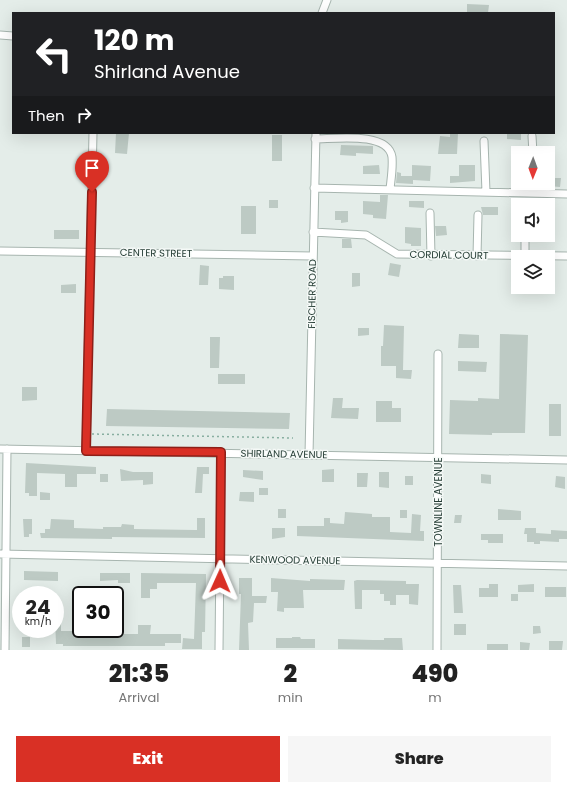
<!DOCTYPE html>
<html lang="en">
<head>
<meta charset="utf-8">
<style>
	body { margin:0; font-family:Poppins,sans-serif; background:#f6f6f6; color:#222; height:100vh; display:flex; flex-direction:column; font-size:15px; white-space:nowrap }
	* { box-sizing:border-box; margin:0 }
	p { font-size:13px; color:#767676 }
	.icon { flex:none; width:22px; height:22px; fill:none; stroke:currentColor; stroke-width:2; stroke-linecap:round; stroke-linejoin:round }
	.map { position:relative; height:650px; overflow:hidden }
	.panel { display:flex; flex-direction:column; background:#fff; flex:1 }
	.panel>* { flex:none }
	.hud { position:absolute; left:12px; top:12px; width:543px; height:122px; border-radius:0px; box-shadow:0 4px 16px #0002; background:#202124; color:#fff; overflow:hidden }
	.needle { width:26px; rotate:181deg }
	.buttons { position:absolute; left:511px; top:146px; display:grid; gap:8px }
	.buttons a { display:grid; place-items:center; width:44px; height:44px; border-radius:0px; background:#fff; box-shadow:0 4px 16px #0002; font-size:20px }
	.speed { position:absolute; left:12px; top:586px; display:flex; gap:8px; font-size:20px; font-weight:700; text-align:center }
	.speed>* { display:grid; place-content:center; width:52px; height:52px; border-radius:50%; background:#fff; box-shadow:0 4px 16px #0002; line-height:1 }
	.speed small { font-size:10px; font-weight:400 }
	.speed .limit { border:2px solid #111; border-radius:6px; background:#fff; color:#111 }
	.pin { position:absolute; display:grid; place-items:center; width:34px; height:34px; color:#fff; margin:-41px -17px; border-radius:50% 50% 50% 0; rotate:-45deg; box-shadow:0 0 4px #0007 }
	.pin .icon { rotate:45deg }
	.me { position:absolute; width:44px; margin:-22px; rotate:1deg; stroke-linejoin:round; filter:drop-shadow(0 0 3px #0008) }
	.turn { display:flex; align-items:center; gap:14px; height:84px; padding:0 16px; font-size:18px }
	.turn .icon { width:52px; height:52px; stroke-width:2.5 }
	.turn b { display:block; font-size:28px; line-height:34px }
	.then { display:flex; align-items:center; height:38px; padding:0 16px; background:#0003; gap:8px; font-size:15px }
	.eta { display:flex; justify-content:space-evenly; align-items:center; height:68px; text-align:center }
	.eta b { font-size:24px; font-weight:800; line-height:28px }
	.button { display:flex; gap:8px; margin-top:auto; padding:8px 16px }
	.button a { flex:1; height:46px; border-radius:0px; background:#d93025; color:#fff; font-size:16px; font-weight:800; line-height:46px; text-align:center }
	.button a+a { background:#f6f6f6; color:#222 }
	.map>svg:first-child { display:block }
	.building { fill:#bdcac4 }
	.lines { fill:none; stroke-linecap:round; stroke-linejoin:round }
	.minor-casing { stroke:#a7b5af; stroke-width:9 }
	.path { stroke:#87aea0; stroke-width:1.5; stroke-dasharray:2 3; stroke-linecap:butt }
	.minor { stroke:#fff; stroke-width:7 }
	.route-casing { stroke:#8d1f18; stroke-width:10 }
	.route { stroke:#d93025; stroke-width:7 }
	.labels { text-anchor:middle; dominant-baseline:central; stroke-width:3; stroke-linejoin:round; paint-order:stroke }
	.street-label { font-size:10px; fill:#253d35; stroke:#f5f9f7 }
</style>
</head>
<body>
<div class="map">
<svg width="567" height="650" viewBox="0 0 567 650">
	<rect width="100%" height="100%" fill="#e4ede9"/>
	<!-- building -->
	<path class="building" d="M467,4L489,5L488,13H467Z
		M116,133H129L127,154L115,153Z
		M450,133H458L457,154H438L440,136L450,137Z
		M507,133H521V140L507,139Z
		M272,135H282V161H272Z
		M341,145L373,146V154L356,153V156L340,155Z
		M379,165L380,174H363V166Z
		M412,165L431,166L430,181L413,180V184L396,183L397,172L401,173V176H412Z
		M459,165H475V181L450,183V176H459Z
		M548,178H561L560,187L548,186Z
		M380,195H388L386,219L373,218V215L363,214V201L380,202Z
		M269,200H278V208H269Z
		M409,201H424V208L409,207Z
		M241,206H256V234H241Z
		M481,207H498V215H483Z
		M335,211H348V222L341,223V220H335Z
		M435,226H446L447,235L436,236Z
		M405,227L421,228V246H411V244L405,243Z
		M54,230H79V239H54Z
		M342,239H351L352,248H342Z
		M390,263L401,265L399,277L388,275Z
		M200,265L209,266L208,285H199Z
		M352,273H360V286L352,287Z
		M223,276H234V290L219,289V278H223Z
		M76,284V293H61V285Z
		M384,325L404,326L403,370H412L411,379L396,378V366H381V346H383Z
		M358,328H369V335L358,336Z
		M459,334L479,335V348H458Z
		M500,334L528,335L525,433H492V435L449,434L450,400L478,401V398L499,399Z
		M210,337H220L219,368H210Z
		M458,361L487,362L486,372L458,371Z
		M218,374H245V384H218Z
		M22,387H37V400L22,401Z
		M333,398H343L342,408H359L358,419L331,418Z
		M376,401H392V408H401V422H376Z
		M549,404H561V436H549Z
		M107,409L290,413L289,429L106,426Z
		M26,463L96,467V474H77V487H65V474L37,473V496H29V493H25Z
		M197,467H209V474H203L202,493H195Z
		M120,469L133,472H153V484L143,485V480L121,481Z
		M334,469V482H322V470Z
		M243,470L263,471V480L243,477Z
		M379,472H389V488L379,487Z
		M357,473H368L367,487H357Z
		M100,474H108V482H100Z
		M481,474L491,475V484L481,483Z
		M405,476H413V485H405Z
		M556,476L565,477V489L555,487Z
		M259,488H268V495H259Z
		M40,492L50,493V500H40Z
		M240,492H254V502L239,501Z
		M278,509H286V518H278Z
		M498,509L521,511V520H498Z
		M400,510H407V518H400Z
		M345,512L372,514V517H390V532L411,533L412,514L421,515L420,531H424V541L297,536V526H324V518H330V523L344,524Z
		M455,515H462L461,523H454Z
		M197,518H205V538L112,537V539L41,538L40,533H45V529H50L51,519L74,520V528L103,529V527H121L122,524L134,525V529L195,530H197Z
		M23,519H32V534H29V537H24Z
		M272,528H285V537L272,539Z
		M525,528H536V533L551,534V530L567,531V539H559V542L540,541V544H534V542H527V534H524Z
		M481,534H503V543H488V540H481Z
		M24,571L58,572V581L24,580Z
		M100,573H130V583H118V580L100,581Z
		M141,573L206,574L205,632H202V649H182L183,638L194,639L196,583H157V589H150V598H141Z
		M239,578H252V596H267L266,603H254L253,622L248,623L249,650H239L241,594H239Z
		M271,578L310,581V579L345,580L344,590H303L304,608H284V612L277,611L278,592H271Z
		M357,580L406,581V584H419L418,605L409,604V595H396V605H390V601H384V594H380V590H362V609H355L354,581Z
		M489,584H498V597H479V588H489Z
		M534,584V592H518V585Z
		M453,585H461L463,613H454Z
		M545,587H566V597H545Z
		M511,594H518V601H511Z
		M55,618H61V631H74L73,619H79L80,632L92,636H114V630H120V634H138V625H151L150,634H181V643H165V646H63V644H56Z
		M454,624H466V635H454Z
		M533,626H540L541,633L533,634Z
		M22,637H30V647H22Z
		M292,637H300L301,639H315V648H276V638H292Z
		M384,638H402L403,650L338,649V639L373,640H384Z
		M549,641H563L562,650H549Z
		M520,642L530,643L529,650H520Z
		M487,644H508V650H487Z"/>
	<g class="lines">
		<!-- minor casing -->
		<g class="minor-casing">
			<path id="minor" d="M322,13L327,0
				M0,35L13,36
				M532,136L533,153
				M315,139C334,139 388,131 392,157C393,168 391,179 390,189
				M484,141L486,192
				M535,183L536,193
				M314,188L567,194
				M430,213L431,256
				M313,232L366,235L397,254L567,256
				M0,251L312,256
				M525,255V235
				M477,256L478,215
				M0,449L567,460
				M86,451L93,133
				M309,455L316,133
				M0,554L567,566
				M5,650L7,449
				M219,650L221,452
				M437,650L438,354"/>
		</g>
		<!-- path -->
		<path class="path" d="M92,434L293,438"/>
		<!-- minor -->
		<use href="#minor" class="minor"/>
	</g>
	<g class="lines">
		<!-- route casing -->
		<g class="route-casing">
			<path id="route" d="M92,192L86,451L221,452L220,581"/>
		</g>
		<!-- route -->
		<use href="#route" class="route"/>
	</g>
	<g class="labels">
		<!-- street labels -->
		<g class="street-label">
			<text transform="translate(156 253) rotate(1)">CENTER STREET</text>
			<text transform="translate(449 255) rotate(1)">CORDIAL COURT</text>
			<text transform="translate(312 294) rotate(-89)">FISCHER ROAD</text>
			<text transform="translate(284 454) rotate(1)">SHIRLAND AVENUE</text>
			<text transform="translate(438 502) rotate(-90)">TOWNLINE AVENUE</text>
			<text transform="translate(295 560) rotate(1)">KENWOOD AVENUE</text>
		</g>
	</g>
</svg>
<div class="buttons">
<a><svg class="needle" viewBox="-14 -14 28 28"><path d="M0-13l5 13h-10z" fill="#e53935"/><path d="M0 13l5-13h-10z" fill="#767676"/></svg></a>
<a><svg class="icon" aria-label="sound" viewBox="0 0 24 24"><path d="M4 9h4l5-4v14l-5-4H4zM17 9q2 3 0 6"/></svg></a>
<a><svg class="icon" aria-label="layers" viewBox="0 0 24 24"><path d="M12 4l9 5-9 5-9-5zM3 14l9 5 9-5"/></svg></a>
</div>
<div class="speed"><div>24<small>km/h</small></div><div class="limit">30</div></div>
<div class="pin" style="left:92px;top:192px;background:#d93025"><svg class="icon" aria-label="arrive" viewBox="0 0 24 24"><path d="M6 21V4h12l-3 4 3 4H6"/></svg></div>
<svg class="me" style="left:220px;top:581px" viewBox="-20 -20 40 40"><path d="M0-17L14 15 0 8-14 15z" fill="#d93025" stroke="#fff" stroke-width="4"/></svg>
<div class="hud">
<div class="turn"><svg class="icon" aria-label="left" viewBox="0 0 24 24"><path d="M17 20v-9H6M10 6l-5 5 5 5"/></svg><div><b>120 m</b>Shirland Avenue</div></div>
<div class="then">Then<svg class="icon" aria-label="right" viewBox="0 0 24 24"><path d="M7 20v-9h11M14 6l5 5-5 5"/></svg></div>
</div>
</div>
<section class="panel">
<div class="eta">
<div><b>21:35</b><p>Arrival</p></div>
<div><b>2</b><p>min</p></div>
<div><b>490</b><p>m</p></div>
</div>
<div class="button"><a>Exit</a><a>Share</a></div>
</section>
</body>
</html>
